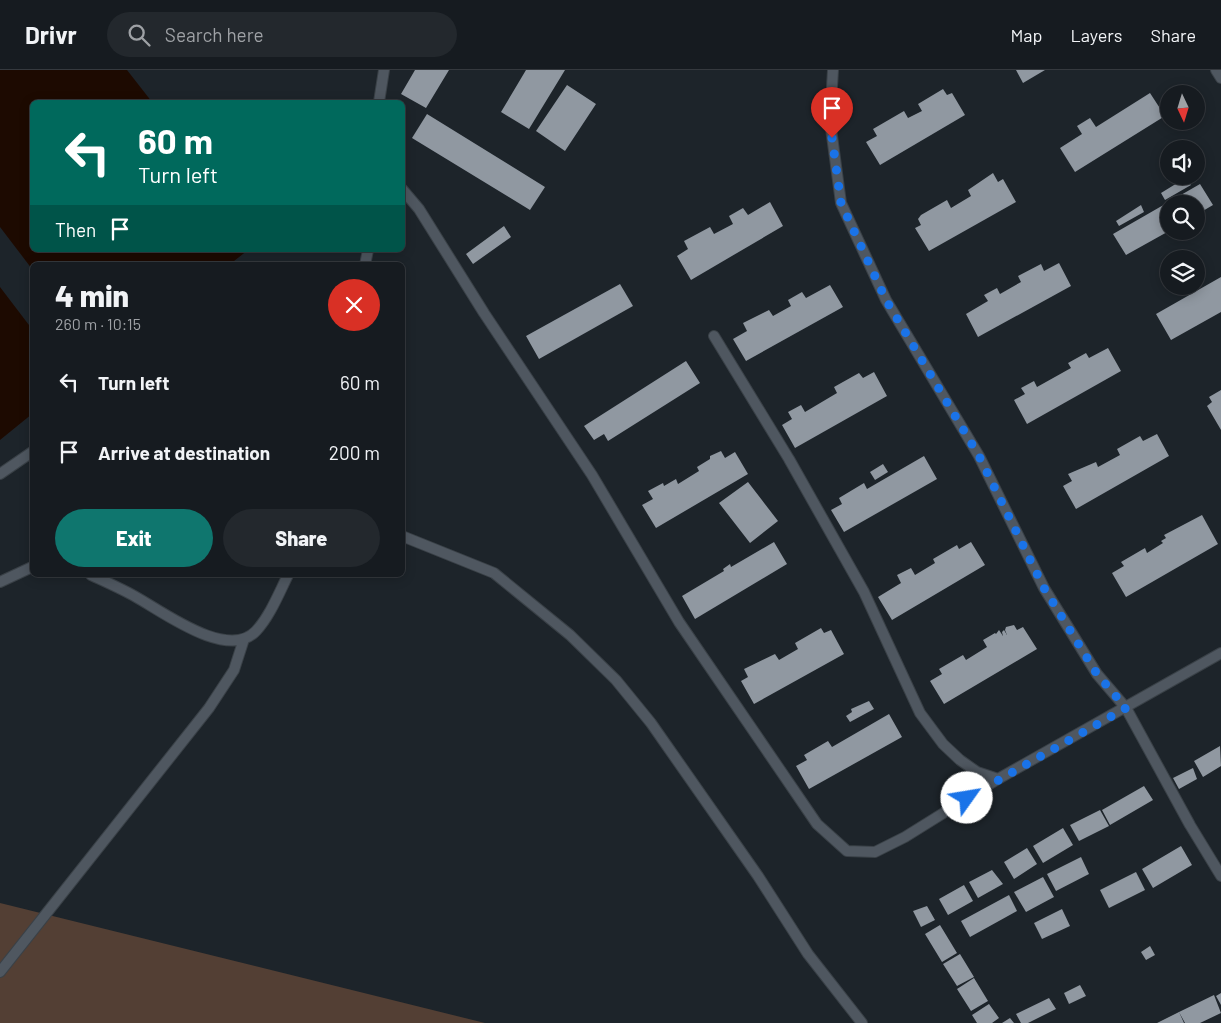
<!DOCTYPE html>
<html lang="en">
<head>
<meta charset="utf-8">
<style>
	body { margin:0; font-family:Barlow,sans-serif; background:#23282d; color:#f1f3f6; height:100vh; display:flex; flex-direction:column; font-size:19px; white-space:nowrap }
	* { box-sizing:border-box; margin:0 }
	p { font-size:16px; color:#9ea1a5 }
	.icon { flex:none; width:28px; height:28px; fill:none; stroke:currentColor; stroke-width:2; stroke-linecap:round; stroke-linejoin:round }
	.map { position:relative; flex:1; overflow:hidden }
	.panel { position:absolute; left:30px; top:192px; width:375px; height:315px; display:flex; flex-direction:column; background:#161b20; border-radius:8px; box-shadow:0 2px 12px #0003,0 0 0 1px #35393e }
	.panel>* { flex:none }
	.top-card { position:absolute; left:30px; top:30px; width:375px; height:152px; border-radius:8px; box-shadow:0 2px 12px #0003,0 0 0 1px #35393e; background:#00695c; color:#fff; overflow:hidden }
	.needle { width:32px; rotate:176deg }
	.controls { position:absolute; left:1160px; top:15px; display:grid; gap:10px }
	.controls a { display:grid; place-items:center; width:45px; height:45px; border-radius:50%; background:#161b20; box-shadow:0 2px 12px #0003,0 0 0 1px #35393e; font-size:25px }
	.pin { position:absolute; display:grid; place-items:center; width:42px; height:42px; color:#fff; margin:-51px -21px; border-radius:50% 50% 50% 0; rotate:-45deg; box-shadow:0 0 5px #0007 }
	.pin .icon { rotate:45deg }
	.me { position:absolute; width:55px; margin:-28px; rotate:58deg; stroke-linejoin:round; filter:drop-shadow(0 0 4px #0008) }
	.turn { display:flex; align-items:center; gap:18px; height:105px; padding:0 25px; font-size:22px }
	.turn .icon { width:65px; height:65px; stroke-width:2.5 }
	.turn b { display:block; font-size:35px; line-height:42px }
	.then { display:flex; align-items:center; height:48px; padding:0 25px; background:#0003; gap:10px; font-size:19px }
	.round { display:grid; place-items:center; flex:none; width:52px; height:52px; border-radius:26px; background:#23282d }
	.head { display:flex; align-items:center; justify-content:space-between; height:85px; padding:0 25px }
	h1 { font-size:30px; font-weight:800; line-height:38px }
	.cta { display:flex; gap:10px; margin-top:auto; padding:10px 25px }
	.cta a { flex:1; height:58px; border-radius:30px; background:#0f766e; color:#fff; font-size:20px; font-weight:800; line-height:58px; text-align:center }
	.cta a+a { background:#23282d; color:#f1f3f6 }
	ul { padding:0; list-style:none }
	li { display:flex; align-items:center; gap:15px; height:70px; padding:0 25px }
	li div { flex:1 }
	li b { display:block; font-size:19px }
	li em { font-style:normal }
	header { display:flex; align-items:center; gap:30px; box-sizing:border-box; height:70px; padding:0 25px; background:#161b20; border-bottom:1px solid #35393e }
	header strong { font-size:24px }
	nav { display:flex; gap:28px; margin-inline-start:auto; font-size:18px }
	.search { width:350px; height:45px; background:#23282d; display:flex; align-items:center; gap:12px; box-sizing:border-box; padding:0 18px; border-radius:28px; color:#9ea1a5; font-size:19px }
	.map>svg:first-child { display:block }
	.green { fill:#533f34 }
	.water { fill:#1d0a01 }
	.building { fill:#9098a1 }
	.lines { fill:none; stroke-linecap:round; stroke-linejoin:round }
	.service-casing { stroke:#3a4147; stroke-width:12 }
	.service { stroke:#4f5760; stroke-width:10 }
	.route { stroke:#1a73e8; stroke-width:9; stroke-dasharray:0 16.2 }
</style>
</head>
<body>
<header>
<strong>Drivr</strong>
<div class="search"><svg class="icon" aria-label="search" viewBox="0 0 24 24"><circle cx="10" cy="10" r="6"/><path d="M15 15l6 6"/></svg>Search here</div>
<nav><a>Map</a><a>Layers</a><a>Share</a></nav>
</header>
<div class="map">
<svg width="1221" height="953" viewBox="0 0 1221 953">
	<rect width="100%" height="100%" fill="#1d242a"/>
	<!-- green -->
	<path class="green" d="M0,833L485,953H0Z"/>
	<!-- water -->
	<path class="water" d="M0,0H127L152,32H32V180H248L229,195H32V199L0,157Z
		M0,217L32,259V344L0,370Z"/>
	<!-- building -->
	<path class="building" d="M415,0H449L426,38L401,24Z
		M526,0H565L529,59L501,42Z
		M1016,0H1045L1023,13Z
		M567,15L596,34L565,81L536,61Z
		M943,19L947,25L952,23L965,45L880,95L866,72L877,66L873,59L904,41L908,48L922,41L918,34Z
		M1150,23L1165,46L1075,102L1060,78L1082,64L1077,56L1090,48L1096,57Z
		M427,44L545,117L530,140L412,68Z
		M993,103L998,112L1003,109L1016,132L929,181L915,158L921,155L918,149L921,145L947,130L951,138L971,126L968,120Z
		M1187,107L1191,115L1165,130L1161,123Z
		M1200,114L1213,135L1196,145V134H1169V161L1126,185L1113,164Z
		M770,132L783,156L691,210L677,186L688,179L684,171L710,157L714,164L733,154L729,146L743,138L748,145Z
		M1141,135L1144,142L1119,156L1116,151Z
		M504,156L511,167L473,194L466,184Z
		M1059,193L1071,216L978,267L966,244L988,231L984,225L997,218L1000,224L1021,212L1018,206L1041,194L1044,201Z
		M1221,207V242L1171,270L1156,244Z
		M620,214L633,236L539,289L526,266Z
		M830,215L843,237L746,291L733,269L747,261L743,253L769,240L773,246L791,236L788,230L802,222L806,228Z
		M1108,278L1121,301L1027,354L1014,330L1025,324L1021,318L1034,311L1037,317L1071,298L1068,293L1086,283L1089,288Z
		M686,291L700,313L608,371L604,364L594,370L584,356Z
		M874,302L887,326L795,378L782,355L792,349L788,342L801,335L805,342L837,323L834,317L859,303L863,308Z
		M1221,320V360L1207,336L1212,332L1209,327Z
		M1157,364L1169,386L1076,439L1063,416L1072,411L1068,404L1096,392L1098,397L1120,385L1117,379L1140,366L1143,371Z
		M721,381L725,388L735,382L748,404L656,458L642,435L653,429L648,421L663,413L664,416L676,409L678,414L699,401L697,397L710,389V386Z
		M924,386L937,409L844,462L831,440L842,434L839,428L864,413L867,419Z
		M883,394L888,402L875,410L870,402Z
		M748,412L778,451L750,473L719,433Z
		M1202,445L1218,474L1126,527L1112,503L1124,496L1121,492L1145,478L1147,483L1163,473L1161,471L1166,468L1164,465Z
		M774,472L787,494L695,549L682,526L724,501L723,499L730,494L731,497Z
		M971,472L985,495L892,550L878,527L901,513L897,505L911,498L915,505L935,493L933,489L957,475L959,479Z
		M1014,555L1017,560L1023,557L1037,579L944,634L930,611L942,604L939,599L963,585L966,590L987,577L983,570L995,563L996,564L999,560L1003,566L1002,562L1004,560L1007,565L1005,560L1006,557Z
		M821,558L824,563L831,560L844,584L754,634L741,611L748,607L744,599L775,584L779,590L798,579L795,573Z
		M869,631L874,639L850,652L846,646L852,642L851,639Z
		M889,644L902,667L809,719L796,696L807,690L804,685L828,671L832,677Z
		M1220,676L1221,696L1203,707L1194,691Z
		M1193,698L1197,709L1179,719L1173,708Z
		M1144,716L1153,730L1110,755L1102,740Z
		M1100,740L1109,756L1079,771L1070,755Z
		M1063,758L1073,775L1043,793L1033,776Z
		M1181,776L1192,795L1153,818L1142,799Z
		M1027,778L1037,794L1014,809L1004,792Z
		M1081,787L1089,804L1056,821L1047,804Z
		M992,800L1003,814L978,828L969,812Z
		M1136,802L1145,820L1109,838L1100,820Z
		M1043,807L1054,827L1026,842L1014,822Z
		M964,815L973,831L948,845L939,829Z
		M1009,825L1017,841L970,867L961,851Z
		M927,836L935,850L921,857L913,841Z
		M1062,839L1070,856L1042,869L1034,853Z
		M940,855L957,883L942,892L925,864Z
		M1150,876L1155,885L1146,890L1141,882Z
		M960,884L974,907L957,916L943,894Z
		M974,908L988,931L971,941L957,919Z
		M1080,915L1086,926L1069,934L1064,923Z
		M1221,923V935L1216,926Z
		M1214,925L1221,943L1200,953H1185L1179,942Z
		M1049,928L1056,939L1028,953H1021L1016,944Z
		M989,934L999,948L992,953H977L972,945Z
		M1179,942L1184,953H1157Z
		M1010,948L1014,953H1002Z"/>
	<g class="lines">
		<!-- service casing -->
		<g class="service-casing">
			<path id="service" d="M833,0L830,51L841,133L886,230L979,386L1044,518L1097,604L1126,638L1190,755L1221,806
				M1216,0L1221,8
				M379,32L384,0
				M402,119L419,139L484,243L592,405L679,552L817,754L847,781L875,782L905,767L998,709L1221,583
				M365,195L368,180
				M714,266L789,389L864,522L920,643L943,674L960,690L977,702L998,709
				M0,404L32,382
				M402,466L494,503L570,565L616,610L651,653L758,806L808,884L862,953
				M91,505C106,512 122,519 136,527C163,542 228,591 256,561C270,546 279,523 288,505
				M0,512L32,497
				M0,902L209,638L234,600L244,569"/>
		</g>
		<!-- service -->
		<use href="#service" class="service"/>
	</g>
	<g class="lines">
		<!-- route -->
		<path class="route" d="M832,68L841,133L886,230L979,386L1044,518L1097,604L1126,638L967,728"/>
	</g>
</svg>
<div class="controls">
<a><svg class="needle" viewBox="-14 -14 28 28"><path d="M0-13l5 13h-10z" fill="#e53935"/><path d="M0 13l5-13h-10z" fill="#9ea1a5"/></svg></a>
<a><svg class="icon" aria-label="sound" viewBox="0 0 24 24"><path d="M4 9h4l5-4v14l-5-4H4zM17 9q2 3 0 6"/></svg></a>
<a><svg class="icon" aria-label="search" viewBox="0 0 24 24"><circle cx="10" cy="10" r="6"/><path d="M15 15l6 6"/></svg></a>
<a><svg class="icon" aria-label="layers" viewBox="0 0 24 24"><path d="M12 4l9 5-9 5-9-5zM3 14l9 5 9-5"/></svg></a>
</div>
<div class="pin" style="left:832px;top:68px;background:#d93025"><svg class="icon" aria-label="arrive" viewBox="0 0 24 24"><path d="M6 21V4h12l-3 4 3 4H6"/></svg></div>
<svg class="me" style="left:967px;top:728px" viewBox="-20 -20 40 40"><circle r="19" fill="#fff"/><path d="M0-13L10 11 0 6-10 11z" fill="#1a73e8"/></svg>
<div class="top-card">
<div class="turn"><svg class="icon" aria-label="left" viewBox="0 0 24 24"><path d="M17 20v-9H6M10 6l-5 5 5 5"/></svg><div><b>60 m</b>Turn left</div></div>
<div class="then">Then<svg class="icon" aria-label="arrive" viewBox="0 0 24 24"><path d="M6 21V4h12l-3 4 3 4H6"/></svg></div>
</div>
<section class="panel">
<div class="head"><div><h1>4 min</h1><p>260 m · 10:15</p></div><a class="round" style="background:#d93025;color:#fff"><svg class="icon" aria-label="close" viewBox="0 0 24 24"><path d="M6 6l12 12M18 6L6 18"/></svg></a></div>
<ul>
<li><svg class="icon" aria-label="left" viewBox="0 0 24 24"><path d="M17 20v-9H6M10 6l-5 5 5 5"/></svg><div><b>Turn left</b></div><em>60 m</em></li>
<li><svg class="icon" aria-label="arrive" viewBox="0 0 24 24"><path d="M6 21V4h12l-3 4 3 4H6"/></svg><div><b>Arrive at destination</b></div><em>200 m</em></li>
</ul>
<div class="cta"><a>Exit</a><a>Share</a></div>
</section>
</div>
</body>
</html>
